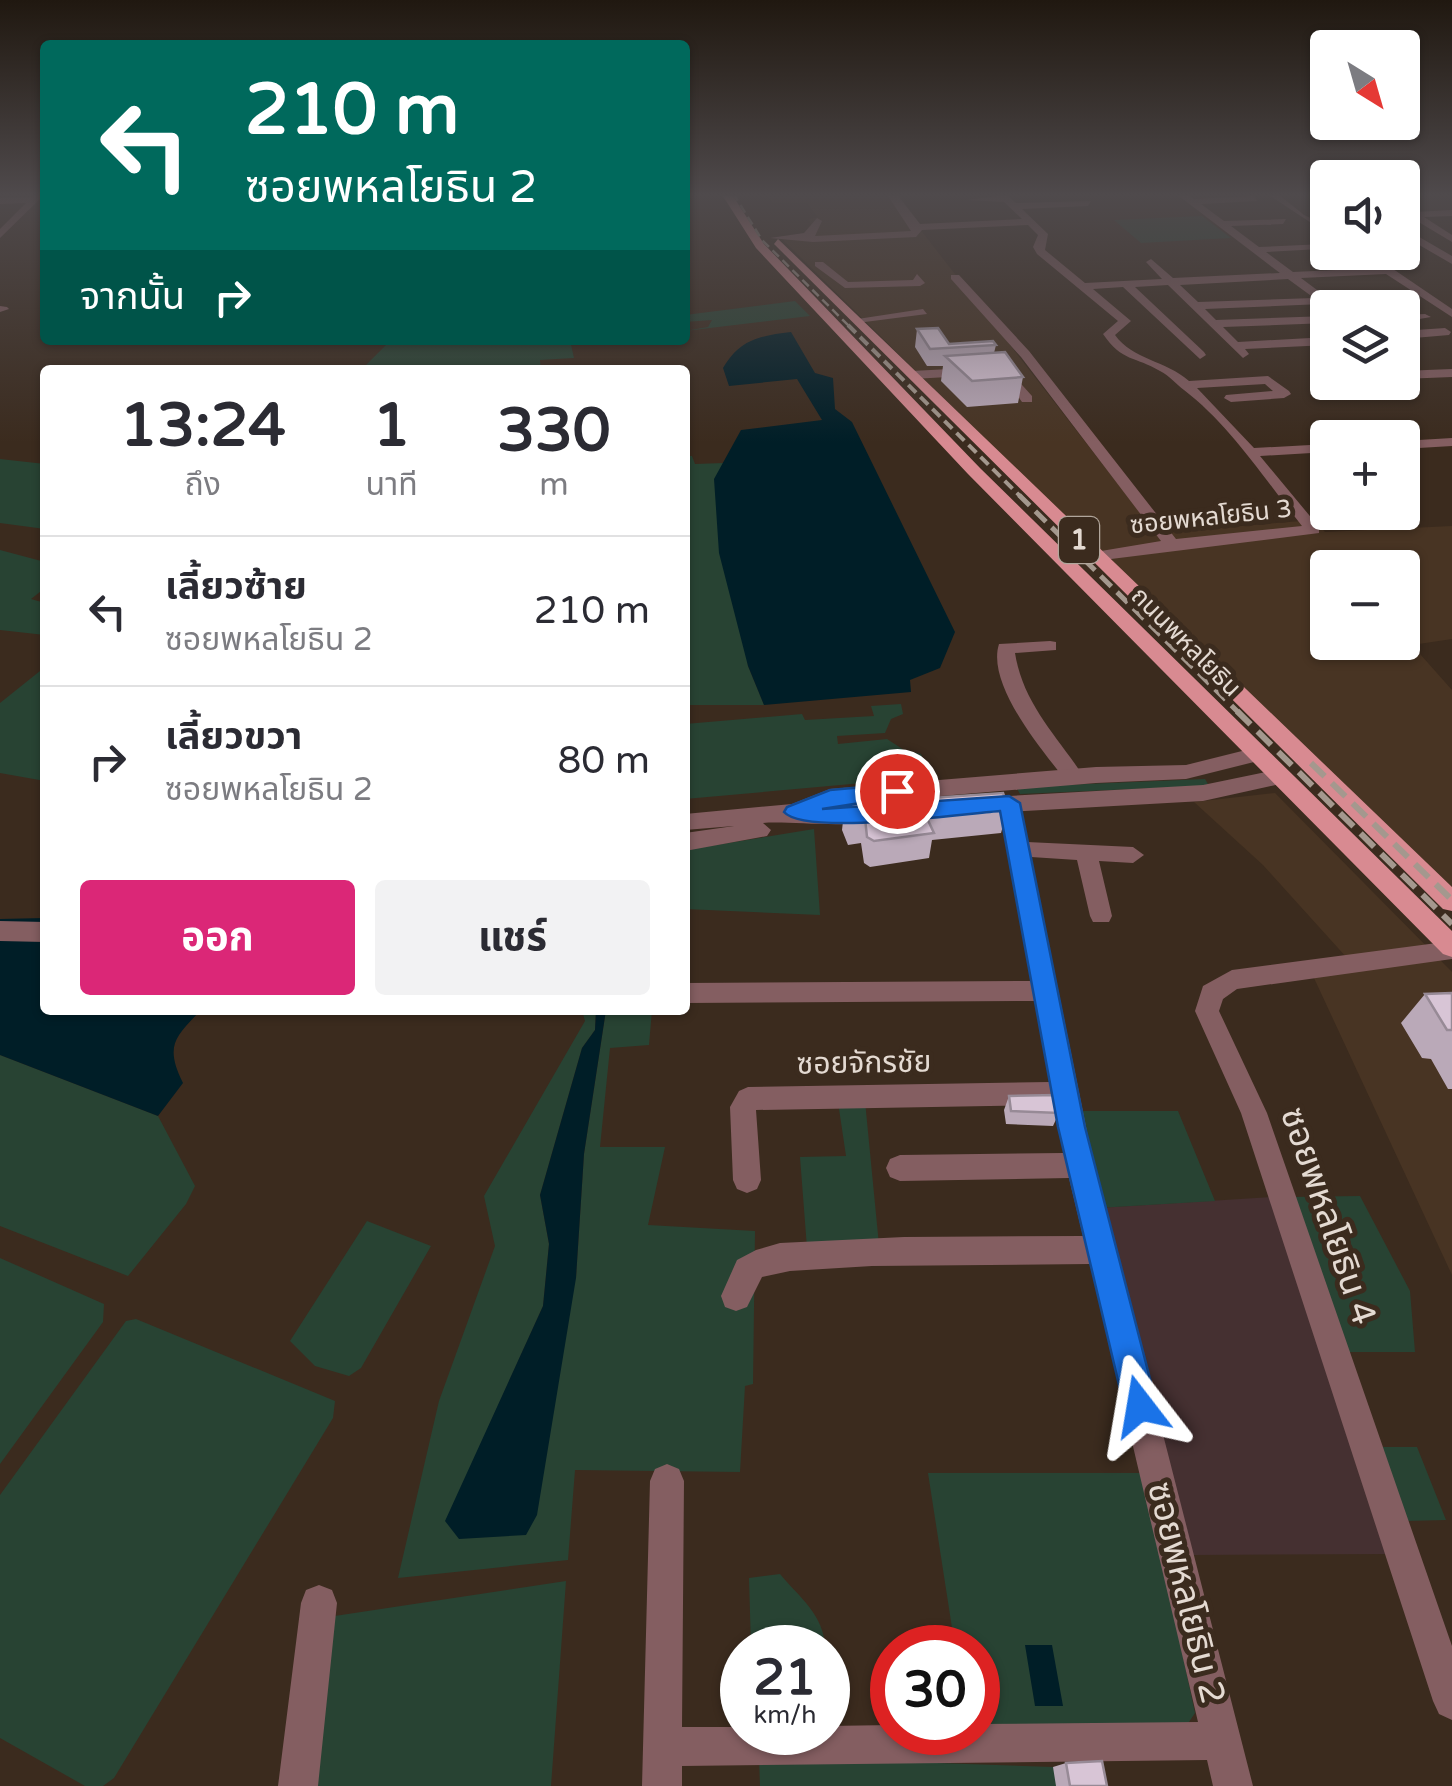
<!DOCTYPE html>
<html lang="th">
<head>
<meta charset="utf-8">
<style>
	body { margin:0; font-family:"Varela Round","Noto Sans Thai",sans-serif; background:#f2f2f3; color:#2b2b33; height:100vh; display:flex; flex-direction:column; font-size:38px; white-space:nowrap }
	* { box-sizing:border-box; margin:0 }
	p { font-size:32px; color:#7c7c81 }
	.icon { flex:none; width:55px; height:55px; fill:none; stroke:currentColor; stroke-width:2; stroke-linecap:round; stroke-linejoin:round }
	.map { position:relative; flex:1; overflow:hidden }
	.panel { position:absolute; left:40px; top:365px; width:650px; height:650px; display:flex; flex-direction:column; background:#fff; border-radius:10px; box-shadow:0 2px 8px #0004 }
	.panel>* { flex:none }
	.hud { position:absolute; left:40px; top:40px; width:650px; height:305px; border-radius:10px; box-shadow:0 2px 8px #0004; background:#00695c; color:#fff; overflow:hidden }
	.needle { width:65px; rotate:143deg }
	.buttons { position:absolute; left:1310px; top:30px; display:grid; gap:20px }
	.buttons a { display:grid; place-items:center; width:110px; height:110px; border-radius:10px; background:#fff; box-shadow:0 2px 8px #0004; font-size:50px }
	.speed { position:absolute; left:720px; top:1625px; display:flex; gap:20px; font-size:50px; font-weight:700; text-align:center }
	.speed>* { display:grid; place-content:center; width:130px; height:130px; border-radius:50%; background:#fff; box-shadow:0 2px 8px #0004; line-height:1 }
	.speed small { font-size:25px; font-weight:400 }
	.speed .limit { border:15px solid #d22; background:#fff; color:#111 }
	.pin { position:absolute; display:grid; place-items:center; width:85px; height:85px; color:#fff; margin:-42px; border:5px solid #fff; border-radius:50%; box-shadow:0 2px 10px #0007 }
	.me { position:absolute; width:110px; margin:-55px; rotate:346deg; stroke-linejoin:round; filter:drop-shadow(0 0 8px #0008) }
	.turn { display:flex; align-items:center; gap:35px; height:210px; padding:0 40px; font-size:45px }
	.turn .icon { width:130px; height:130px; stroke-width:2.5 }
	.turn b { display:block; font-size:70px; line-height:85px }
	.then { display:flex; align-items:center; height:95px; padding:0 40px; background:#0003; gap:20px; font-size:38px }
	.eta { display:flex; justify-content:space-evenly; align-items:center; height:170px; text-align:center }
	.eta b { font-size:60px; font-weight:700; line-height:70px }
	.action { display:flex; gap:20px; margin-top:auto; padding:20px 40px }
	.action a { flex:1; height:115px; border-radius:10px; background:#db2777; color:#fff; font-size:40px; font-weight:700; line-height:115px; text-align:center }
	.action a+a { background:#f2f2f3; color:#2b2b33 }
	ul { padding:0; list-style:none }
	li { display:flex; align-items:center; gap:30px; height:150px; padding:0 40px; border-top:2px solid #e1e1e2 }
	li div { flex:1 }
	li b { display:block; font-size:38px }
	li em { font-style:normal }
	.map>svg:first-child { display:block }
	.built { fill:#483423; fill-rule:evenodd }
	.education { fill:#453031 }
	.green { fill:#284333 }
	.water { fill:#001e27 }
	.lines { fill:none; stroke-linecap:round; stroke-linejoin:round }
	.minor { fill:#845e61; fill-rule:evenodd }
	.tertiary { fill:#845e61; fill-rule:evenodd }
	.primary { fill:#d88a91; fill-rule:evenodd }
	.rail-far3 { stroke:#a4988e; stroke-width:2.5; stroke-dasharray:9 5; stroke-linecap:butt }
	.rail-far2 { stroke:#a4988e; stroke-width:4; stroke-dasharray:11 6; stroke-linecap:butt }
	.rail-far1 { stroke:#a4988e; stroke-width:5; stroke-dasharray:15 8; stroke-linecap:butt }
	.rail { stroke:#a4988e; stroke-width:6; stroke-dasharray:19 10; stroke-linecap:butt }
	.wall { fill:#baa9b8 }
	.building { fill:#d8c5d6; stroke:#978a96; stroke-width:2.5 }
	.route { fill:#1a73e8; stroke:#114b97; stroke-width:2.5 }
	.labels { text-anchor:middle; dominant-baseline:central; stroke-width:10; stroke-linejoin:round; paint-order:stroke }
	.far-street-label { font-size:25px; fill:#e4dad2; stroke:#3b2b1e }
	.shield { fill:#3b2b1e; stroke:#b1a69c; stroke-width:2.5 }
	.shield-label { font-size:28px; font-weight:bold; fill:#e4dad2 }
	.street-label { font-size:30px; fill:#e4dad2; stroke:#3b2b1e }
	.near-street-label { font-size:35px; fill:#e4dad2; stroke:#3b2b1e }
</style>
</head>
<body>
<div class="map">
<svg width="1452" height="1786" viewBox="0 0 1452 1786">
	<rect width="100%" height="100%" fill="#3b2b1e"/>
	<!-- built -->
	<path class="built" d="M892,193L1156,533L1314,520L1325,532L1452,526V639L1412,645L1452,690V888L1251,702L785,242L781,236H802L812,230L809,219L818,217L807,203H773L766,195ZM1328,568H1402V642H1328Z
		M1275,793L1452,972V1275L1314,978L1357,969L1263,865L1194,802Z"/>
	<!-- education -->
	<path class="education" d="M1272,1197L1391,1554L1192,1555L1098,1208Z"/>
	<!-- green -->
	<path class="green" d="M1202,216L1231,238L1141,243L1114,220Z
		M795,301L810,316L685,331L708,327L712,320L685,322V315Z
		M391,340H570L574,358L540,360L541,370L365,366Z
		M685,456H692L695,464L724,463L748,666L764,705H685Z
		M0,459L45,464V529L0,523Z
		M0,550L45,562V588L31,599L45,603V635L0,630Z
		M45,667V781L0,773V703Z
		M901,704L903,714L891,719L885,733L837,736L838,744L887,739L904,750L921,754L930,777L685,799V724L802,714L805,720L874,716L871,706Z
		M1205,779L1208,784L1202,786L1020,794L1016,787Z
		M814,829L820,915L685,909V850Z
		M582,1010H596L595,1030L582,1048L540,1195L549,1244L543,1306L446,1521L576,1278L584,1154L606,1010H652L649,1045L610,1048L600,1147H665L648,1225L755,1231L753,1384L745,1386L740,1472L575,1470L568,1560L398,1578L439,1401L495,1246L484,1196L585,1021Z
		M0,1055L158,1116L195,1186L186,1204L128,1276L0,1226Z
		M865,1101L879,1245L807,1248L800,1157L846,1156L838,1102Z
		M1078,1111H1178L1215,1201L1098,1208Z
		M1360,1196L1410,1291L1415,1352H1345L1291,1197Z
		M367,1221L431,1246L361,1368L349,1376L315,1366L290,1341Z
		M0,1258L104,1304L103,1322L0,1464Z
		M136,1319L335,1401L333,1418L114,1778L103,1786H85L0,1738V1495L126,1321Z
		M1378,1447H1417L1446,1520L1405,1521Z
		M928,1473H1144L1195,1713L1187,1725L978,1730V1648L955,1647Z
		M780,1574C800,1598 824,1615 825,1647H751L749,1578Z
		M566,1581L551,1786H315L328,1617Z
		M759,1757L1053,1767L1063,1786H760Z"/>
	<!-- water -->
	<path class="water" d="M791,332L815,373L833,378L835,409L852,422L955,632L940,668L910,680L911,692L764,705L748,666L719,553L714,479L741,430L822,420L797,379L729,386L723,368C740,339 759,336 791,332Z
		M45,918V1010H201C174,1038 165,1046 183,1083L158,1116L0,1055V919Z
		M596,1010H606L584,1154L576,1278L537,1515L526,1535L459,1539L445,1521L543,1306L549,1244L540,1195L582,1048L595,1030Z
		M1025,1645H1052L1063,1706H1035Z"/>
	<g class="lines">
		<!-- minor -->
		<path class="minor" d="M36,193L45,194L0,238V229L26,203L0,204V198L32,197Z
			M886,193H896L920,224L1022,219L1004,202L967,200L998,196L995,193H1005L1016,203L1091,201L1088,206L1022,209L1048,234L1045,250L1085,283L1162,279L1146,262L1151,259L1173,278L1280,273L1175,193H1186L1194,199L1254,196L1257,201L1201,204L1224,221L1286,219L1283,224L1231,226L1259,247L1324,244L1320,249L1266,252L1293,272L1377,268L1355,252H1368L1452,309V317L1386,274L1301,278L1333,302L1397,298L1403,301L1328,309L1322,304L1205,309L1216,320L1328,316V323L1223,327L1238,342L1328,337V345L1245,349L1249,354L1243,358L1168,285L1135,287L1204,352L1206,355L1200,359L1123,287L1093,289L1131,321L1115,335C1133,360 1165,360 1189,381L1268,376L1289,391L1291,394L1284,398L1231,402L1224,398L1226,395L1273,391L1265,384L1197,388L1254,448L1328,444V452L1260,456L1319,527V533L1095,561L1087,556L1089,553L1161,541L1021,357L951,279V275H959L1029,351L1176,539L1302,526C1266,481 1230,425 1184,390C1176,384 1170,376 1160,371C1135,356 1122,362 1103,334L1118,321L1037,254L1033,247L1038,235L1028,225L922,230L916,237L813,242L770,238L804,233L817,218L822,221L815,236L911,231ZM1288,279L1314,298L1198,302L1180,285Z
			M1266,193H1277L1304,215L1328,226V234Z
			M1402,205L1415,212L1452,210V216L1424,217L1452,235V242L1402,212Z
			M1402,227L1452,256V264L1402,235Z
			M815,262H823L848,282L913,280L917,274L925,283L920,286L845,288L815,266Z
			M0,306L7,307L9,309L0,312Z
			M923,309L927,314L857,323L851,320Z
			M1402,315L1425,314L1431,317L1402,322Z
			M1445,328L1451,332L1449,335L1402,339V331Z
			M1005,366L1032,396V402H1022L1002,374L912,379L906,375L912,371Z
			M1452,369V377L1402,379V371Z
			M1452,438V446L1402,449V441Z
			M1050,641L1056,642V650L1015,653C1023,704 1057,736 1084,777L1074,784L1067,782C1043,751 986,685 999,644Z
			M1009,796L1019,803L1027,842L1133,847L1144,855L1133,863L1099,861L1112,916L1109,922H1093L1090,916L1077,860L1031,857L1093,1161L1253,1786H1213L1207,1760L682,1766V1786H642L650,1481L655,1469L667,1464L679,1469L684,1481L682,1727H742V1732H828V1726L892,1725V1732H978V1724L1198,1722L1090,1264L872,1266L790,1271L762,1277L747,1307L736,1311L725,1307L721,1296L737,1260L756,1250L780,1243L904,1237L1083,1236L1069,1178L900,1181L890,1177L886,1168L890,1159L900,1155L1064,1153L1055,1105L756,1110L761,1180L757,1189L747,1193L737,1189L733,1180L730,1107L739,1091L748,1087L1050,1082L1035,1001L685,1003V983L1032,981L999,803Z
			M1452,941V959L1237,989L1223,999L1219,1011L1267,1113L1452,1646V1720L1439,1714L1433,1701L1241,1113L1195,1011L1203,986L1232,970Z
			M319,1585L332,1590L337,1603L318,1786H278L301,1603L306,1590Z"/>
		<!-- tertiary -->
		<path class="tertiary" d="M1258,747L1266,749L1269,754L1266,759L1186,779L1096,783L834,805L826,808L874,806L886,814C871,832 790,820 763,823L771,830L767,836L685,851V833L734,826L685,830V814L792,804L830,789L1096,767L1186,765Z
			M1281,769L1289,772L1292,777L1289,782L1203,801L974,814L962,806L974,798L1203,785Z
			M0,921L45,922V942L0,941Z"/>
		<!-- primary -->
		<path class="primary" d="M721,193H731L764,244L980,468L1452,931V957L1443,954L968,474L756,248Z
			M778,239L1452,887V911L1443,909L774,244Z"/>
		<!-- rail-far3 -->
		<path class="rail-far3" d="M733,193L762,240L850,327"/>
		<!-- rail-far2 -->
		<path class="rail-far2" d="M848,325L1021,497"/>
		<!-- rail-far1 -->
		<path class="rail-far1" d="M1019,495L1239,713"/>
		<!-- rail -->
		<path class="rail" d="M1237,711L1452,924
			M1311,763L1452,900"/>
	</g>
	<!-- wall -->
	<path class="wall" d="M917,329L949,344L996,345L994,353L1023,377L1018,403L967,407L941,381L943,366H927L915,347Z
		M845,804L1008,808L1001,833L932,840L929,858L870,867L864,863L861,843L848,845L842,830Z
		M1452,993V1089H1448L1431,1059L1422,1058L1401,1023L1425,994Z
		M1009,1096L1059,1113L1053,1126L1006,1124L1004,1110Z
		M1066,1763L1107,1786H1056L1053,1767Z"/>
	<!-- building -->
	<path class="building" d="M938,328L949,344L993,341L996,345L930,349L917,329Z
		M1005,352L1023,377L972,381L945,356Z
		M1003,793L1008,808L926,816L934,833L874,841L867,837L865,818L851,819L845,804Z
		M1452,993V1030H1447L1425,994Z
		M1056,1095L1059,1113L1011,1111L1009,1096Z
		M1102,1761L1107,1786H1070L1066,1763Z"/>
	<!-- sky -->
	<linearGradient id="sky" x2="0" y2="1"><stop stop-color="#201810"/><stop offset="0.44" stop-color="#4f4a4c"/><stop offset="1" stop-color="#4f4a4c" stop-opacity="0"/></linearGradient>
	<rect width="1452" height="443" fill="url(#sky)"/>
	<!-- route -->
	<path class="route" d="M897,784L905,786L908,791L905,796L822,809L1009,796L1020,803L1085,1127L1157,1406L1152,1418L1140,1423L1129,1418L1124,1406L1058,1127L1000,811C962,814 805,836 784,812L787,807L830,790Z"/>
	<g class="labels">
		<!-- far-street labels -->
		<g class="far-street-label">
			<text transform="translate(1211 517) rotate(-6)">ซอยพหลโยธิน 3</text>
			<text transform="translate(1186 642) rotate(45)">ถนนพหลโยธิน</text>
		</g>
		<!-- shield labels -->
		<rect class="shield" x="1059" y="517" width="40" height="46" rx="8"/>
		<g class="shield-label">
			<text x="1079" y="540">1</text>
		</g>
		<!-- street labels -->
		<g class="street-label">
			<text transform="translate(864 1063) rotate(-1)">ซอยจักรชัย</text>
		</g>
		<!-- near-street labels -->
		<g class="near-street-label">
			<text transform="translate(1328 1216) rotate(71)">ซอยพหลโยธิน 4</text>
			<text transform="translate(1186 1593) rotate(76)">ซอยพหลโยธิน 2</text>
		</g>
	</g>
</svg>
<div class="buttons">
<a><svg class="needle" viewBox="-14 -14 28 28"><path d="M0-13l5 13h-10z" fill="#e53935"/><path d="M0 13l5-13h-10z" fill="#7c7c81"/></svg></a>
<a><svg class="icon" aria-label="sound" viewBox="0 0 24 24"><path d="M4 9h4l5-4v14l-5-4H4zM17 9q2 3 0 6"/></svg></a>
<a><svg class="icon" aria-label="layers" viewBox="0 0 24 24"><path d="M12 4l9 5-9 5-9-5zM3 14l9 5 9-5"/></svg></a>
<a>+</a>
<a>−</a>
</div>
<div class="speed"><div>21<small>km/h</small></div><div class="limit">30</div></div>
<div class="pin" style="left:897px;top:791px;background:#d93025"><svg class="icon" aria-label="arrive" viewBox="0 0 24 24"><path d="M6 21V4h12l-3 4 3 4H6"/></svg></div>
<svg class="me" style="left:1140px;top:1406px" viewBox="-20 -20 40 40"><path d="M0-17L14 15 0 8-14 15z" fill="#1a73e8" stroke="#fff" stroke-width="4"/></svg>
<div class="hud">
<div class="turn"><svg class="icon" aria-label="left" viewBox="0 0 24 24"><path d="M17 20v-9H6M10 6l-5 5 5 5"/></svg><div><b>210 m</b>ซอยพหลโยธิน 2</div></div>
<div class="then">จากนั้น<svg class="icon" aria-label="right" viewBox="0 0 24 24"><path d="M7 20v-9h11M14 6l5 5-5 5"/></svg></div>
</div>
<section class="panel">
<div class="eta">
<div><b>13:24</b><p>ถึง</p></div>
<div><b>1</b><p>นาที</p></div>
<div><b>330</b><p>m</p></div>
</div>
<ul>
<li><svg class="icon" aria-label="left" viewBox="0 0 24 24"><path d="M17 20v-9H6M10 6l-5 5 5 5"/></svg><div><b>เลี้ยวซ้าย</b><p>ซอยพหลโยธิน 2</p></div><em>210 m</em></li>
<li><svg class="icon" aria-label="right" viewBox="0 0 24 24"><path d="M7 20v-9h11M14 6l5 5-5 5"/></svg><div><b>เลี้ยวขวา</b><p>ซอยพหลโยธิน 2</p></div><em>80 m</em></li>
</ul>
<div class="action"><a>ออก</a><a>แชร์</a></div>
</section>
</div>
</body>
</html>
